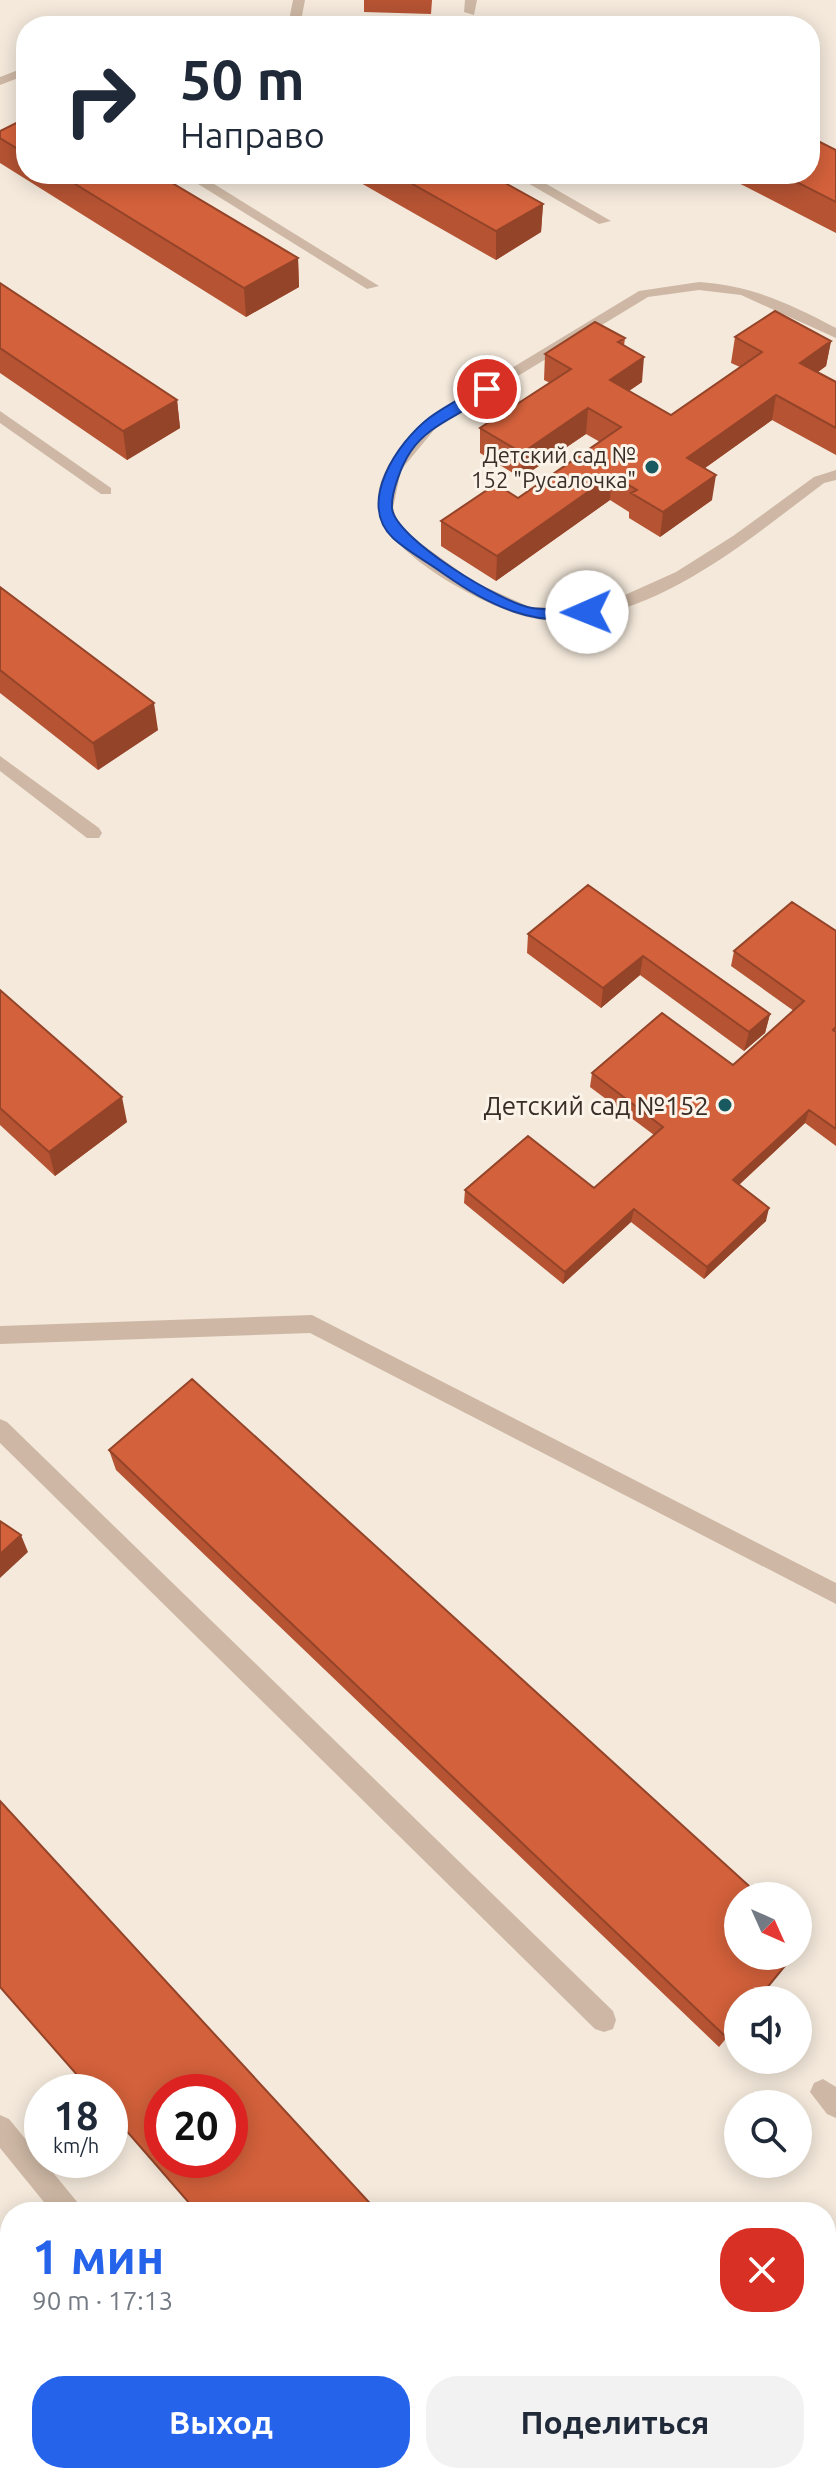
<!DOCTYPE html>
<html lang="ru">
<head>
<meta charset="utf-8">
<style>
	body { margin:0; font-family:Ubuntu,sans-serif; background:#f2f2f3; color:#1f2937; height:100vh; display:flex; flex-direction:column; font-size:30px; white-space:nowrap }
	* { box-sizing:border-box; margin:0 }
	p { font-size:26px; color:#747a83 }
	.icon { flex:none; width:44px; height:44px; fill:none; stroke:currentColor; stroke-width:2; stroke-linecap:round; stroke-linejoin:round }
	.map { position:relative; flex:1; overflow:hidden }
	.sheet { position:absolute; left:0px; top:2202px; width:836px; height:282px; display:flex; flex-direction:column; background:#fff; border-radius:32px 32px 0 0; box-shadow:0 4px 20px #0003 }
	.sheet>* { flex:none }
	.guide { position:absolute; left:16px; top:16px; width:804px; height:168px; border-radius:32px; box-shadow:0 4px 20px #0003; background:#fff; color:#1f2937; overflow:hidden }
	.needle { width:52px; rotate:135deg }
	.fabs { position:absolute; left:724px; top:1882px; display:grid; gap:16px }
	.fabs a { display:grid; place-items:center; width:88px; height:88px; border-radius:50%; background:#fff; box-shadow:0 4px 20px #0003; font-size:40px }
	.speed { position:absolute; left:24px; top:2074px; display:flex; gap:16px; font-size:40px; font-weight:700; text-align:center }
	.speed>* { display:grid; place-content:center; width:104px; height:104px; border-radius:50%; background:#fff; box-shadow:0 4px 20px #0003; line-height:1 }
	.speed small { font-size:20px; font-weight:400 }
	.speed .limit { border:12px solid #d22; background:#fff; color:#111 }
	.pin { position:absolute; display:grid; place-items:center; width:68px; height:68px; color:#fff; margin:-34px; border:4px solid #fff; border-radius:50%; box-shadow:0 2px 8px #0007 }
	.me { position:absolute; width:88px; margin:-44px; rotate:269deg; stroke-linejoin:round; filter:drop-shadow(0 0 6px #0008) }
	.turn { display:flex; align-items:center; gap:28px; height:168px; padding:0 32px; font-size:36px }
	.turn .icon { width:104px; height:104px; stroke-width:2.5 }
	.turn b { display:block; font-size:56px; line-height:68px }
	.round { display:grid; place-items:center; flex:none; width:84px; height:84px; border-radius:32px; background:#f2f2f3 }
	.head { display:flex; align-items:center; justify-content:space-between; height:136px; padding:0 32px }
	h1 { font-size:48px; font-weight:700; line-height:60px; color:#2563eb }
	.button { display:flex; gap:16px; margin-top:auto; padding:16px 32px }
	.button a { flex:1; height:92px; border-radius:32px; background:#2563eb; color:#fff; font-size:32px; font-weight:700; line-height:92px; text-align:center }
	.button a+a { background:#f2f2f3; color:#1f2937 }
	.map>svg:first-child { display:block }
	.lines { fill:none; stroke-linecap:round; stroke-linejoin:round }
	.lane { fill:#ceb8a5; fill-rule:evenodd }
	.wall { fill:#b55333 }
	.shaded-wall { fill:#944429 }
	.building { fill:#d3613b; stroke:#944429; stroke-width:2; fill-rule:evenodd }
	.route { fill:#2563eb; stroke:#184099; stroke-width:2 }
	.poi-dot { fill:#185a5f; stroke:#fbf3e8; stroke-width:3 }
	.labels { text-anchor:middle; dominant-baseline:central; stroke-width:6; stroke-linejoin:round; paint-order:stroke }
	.far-poi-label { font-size:22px; fill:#392d27; stroke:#fbf3e8; text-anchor:end }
	.poi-label { font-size:26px; fill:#392d27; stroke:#fbf3e8; text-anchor:end }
</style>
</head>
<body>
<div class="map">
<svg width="836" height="2483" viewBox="0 0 836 2483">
	<rect width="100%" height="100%" fill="#f4e9db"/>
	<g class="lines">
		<!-- lane -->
		<path class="lane" d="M293,0H305L300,26H288Z
			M465,0H477L474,15L464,12Z
			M26,67V75L0,85V77Z
			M182,174H198L379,286L367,289Z
			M512,174H529L611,221L599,224Z
			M699,282C750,285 791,304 836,328V338L741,295L699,290L648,297L439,424L401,470L393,508L397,521L409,535L474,582L530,607L575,608L616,599L676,572L733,536L814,477L836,470V480L824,483C752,537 679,600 588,618C569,621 546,622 527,617C487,607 379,552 378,504C376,470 406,440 429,418L639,291Z
			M0,411L111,488V494H101L0,423Z
			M0,756L99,828L102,833L99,838H87L0,771Z
			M312,1315L836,1583V1604L310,1333L0,1344V1326Z
			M0,1419L7,1422L613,2011L616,2020L613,2029L604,2032L595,2029L0,1443Z
			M823,2079L836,2087V2118L827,2114L810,2092L814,2083Z
			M0,2115L9,2119L78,2203L82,2212H52L0,2148Z
			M340,2474H393L397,2483H344Z"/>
	</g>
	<!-- wall -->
	<path class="wall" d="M364,0H432L431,14L364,12Z
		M26,118V174H157L298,258L299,287L246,317L0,163V131Z
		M836,150V233L721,174H810Z
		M345,174H489L543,204L541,232L496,260Z
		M0,283L177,400L180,428L127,460L0,373Z
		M735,337L831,341L826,366L818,372L836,382V455L772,420L705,468L712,500L660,537L629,518V512L610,500L496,581L441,546V521L518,498L600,442L586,434L521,478L480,453V428L550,383L544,380L545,354L625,338L624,346L642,382L629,391L671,415L740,367L731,363Z
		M0,587L158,730L98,770L0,693Z
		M588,885L770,1014L765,1033L744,1051L640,975L601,1008L527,953L528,934Z
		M836,931V1146L805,1123L739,1185L766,1221L704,1279L631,1222L563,1284L464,1203L465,1190L594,1188L654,1135L590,1087L592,1073L733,1065L794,1011L731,966L734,951Z
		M0,990L127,1122L55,1176L0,1125Z
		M109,1450L738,2024L719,2047L116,1470Z
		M594,2474H804L813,2483H603Z"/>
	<!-- shaded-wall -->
	<path class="shaded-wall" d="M543,204L541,232L496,260V231Z
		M298,258L299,287L246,317L244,288Z
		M831,341L826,366L796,388L800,363Z
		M644,357L642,382L608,405L610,380Z
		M776,395L772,420L684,483L687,458Z
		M177,400L180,428L127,460L123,431Z
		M588,408L586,434L521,478L522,453Z
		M612,475L610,500L496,581L497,556Z
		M716,475L712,500L660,537L663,512Z
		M154,703L158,730L98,770L93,743Z
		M643,956L640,975L601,1008L603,988Z
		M770,1014L765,1033L744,1051L749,1032Z
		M122,1097L127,1122L55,1176L49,1152Z
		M809,1110L805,1123L730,1193L733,1180Z
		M769,1208L766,1221L704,1279L707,1267Z
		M634,1209L631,1222L563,1284L565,1272Z
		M21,1535L28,1552L0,1578V1554Z"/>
	<!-- building -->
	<path class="building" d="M135,22L142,26H126Z
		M26,118V154L0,138V131Z
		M810,137L836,150V202L781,174H810Z
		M59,174H157L298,258L244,288Z
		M395,174H489L543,204L496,231Z
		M0,283L177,400L123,431L0,348Z
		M775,311L831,341L800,363L836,382V428L776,395L687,458L716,475L663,512L631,493L637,490L612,475L497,556L441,521L496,484L518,498L621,427L588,408L522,453L480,428L571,369L545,354L595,322L625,338L618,342L644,357L610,380L671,415L762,352L735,337Z
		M0,587L154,703L93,743L0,670Z
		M588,885L770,1014L749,1032L643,956L603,988L528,934Z
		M792,902L836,931V1027L833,1030L836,1032V1129L809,1110L733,1180L769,1208L707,1267L634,1209L565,1272L465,1190L528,1136L594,1188L663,1127L592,1073L662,1013L733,1065L804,1001L734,951Z
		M0,990L122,1097L49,1152L0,1108Z
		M192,1379L760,1896H738V1956H793L757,2000H738V2023L726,2037L109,1450Z
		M0,1521L21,1535L0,1554Z
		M0,1801L378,2212H197L110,2112V2092H92L0,1987ZM162,2092H230V2160H162Z
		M798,1931L807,1939L798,1950Z
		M599,2474H804L813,2483H607Z"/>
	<!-- route -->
	<path class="route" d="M482,386L493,389C470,413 431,421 411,451C402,464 391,492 392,508C394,538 503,604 532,608C549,611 570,608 587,607L594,612L592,616C536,629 488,605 444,574C428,562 408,552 393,538C356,503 398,442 429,418C445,406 465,396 482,386Z"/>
	<!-- markers -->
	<g class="poi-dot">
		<circle cx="652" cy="467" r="8"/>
		<circle cx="725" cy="1105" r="8"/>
	</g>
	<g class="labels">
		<!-- far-poi labels -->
		<g class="far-poi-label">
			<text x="636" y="454">Детский сад №<tspan x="636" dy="25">152 "Русалочка"</tspan></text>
		</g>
		<!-- poi labels -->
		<g class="poi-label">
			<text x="709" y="1105">Детский сад №152</text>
		</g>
	</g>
</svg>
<div class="fabs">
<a><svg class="needle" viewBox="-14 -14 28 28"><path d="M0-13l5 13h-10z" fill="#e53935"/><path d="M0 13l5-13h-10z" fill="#747a83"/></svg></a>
<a><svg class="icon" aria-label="sound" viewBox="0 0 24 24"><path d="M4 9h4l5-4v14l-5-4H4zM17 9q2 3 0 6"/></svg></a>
<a><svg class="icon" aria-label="search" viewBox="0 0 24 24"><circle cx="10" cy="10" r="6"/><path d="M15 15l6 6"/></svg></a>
</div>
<div class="speed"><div>18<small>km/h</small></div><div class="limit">20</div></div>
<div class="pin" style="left:487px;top:389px;background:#d93025"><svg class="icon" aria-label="arrive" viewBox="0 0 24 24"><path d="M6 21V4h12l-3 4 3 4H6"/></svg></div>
<svg class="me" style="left:587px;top:612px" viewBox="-20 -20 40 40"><circle r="19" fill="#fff"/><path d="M0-13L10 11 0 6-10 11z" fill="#2563eb"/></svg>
<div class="guide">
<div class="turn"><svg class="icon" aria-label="right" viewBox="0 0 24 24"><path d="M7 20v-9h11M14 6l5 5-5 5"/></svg><div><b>50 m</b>Направо</div></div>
</div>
<section class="sheet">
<div class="head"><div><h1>1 мин</h1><p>90 m · 17:13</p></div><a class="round" style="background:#d93025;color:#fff"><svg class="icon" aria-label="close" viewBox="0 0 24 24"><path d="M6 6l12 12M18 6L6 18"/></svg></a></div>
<div class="button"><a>Выход</a><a>Поделиться</a></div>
</section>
</div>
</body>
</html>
